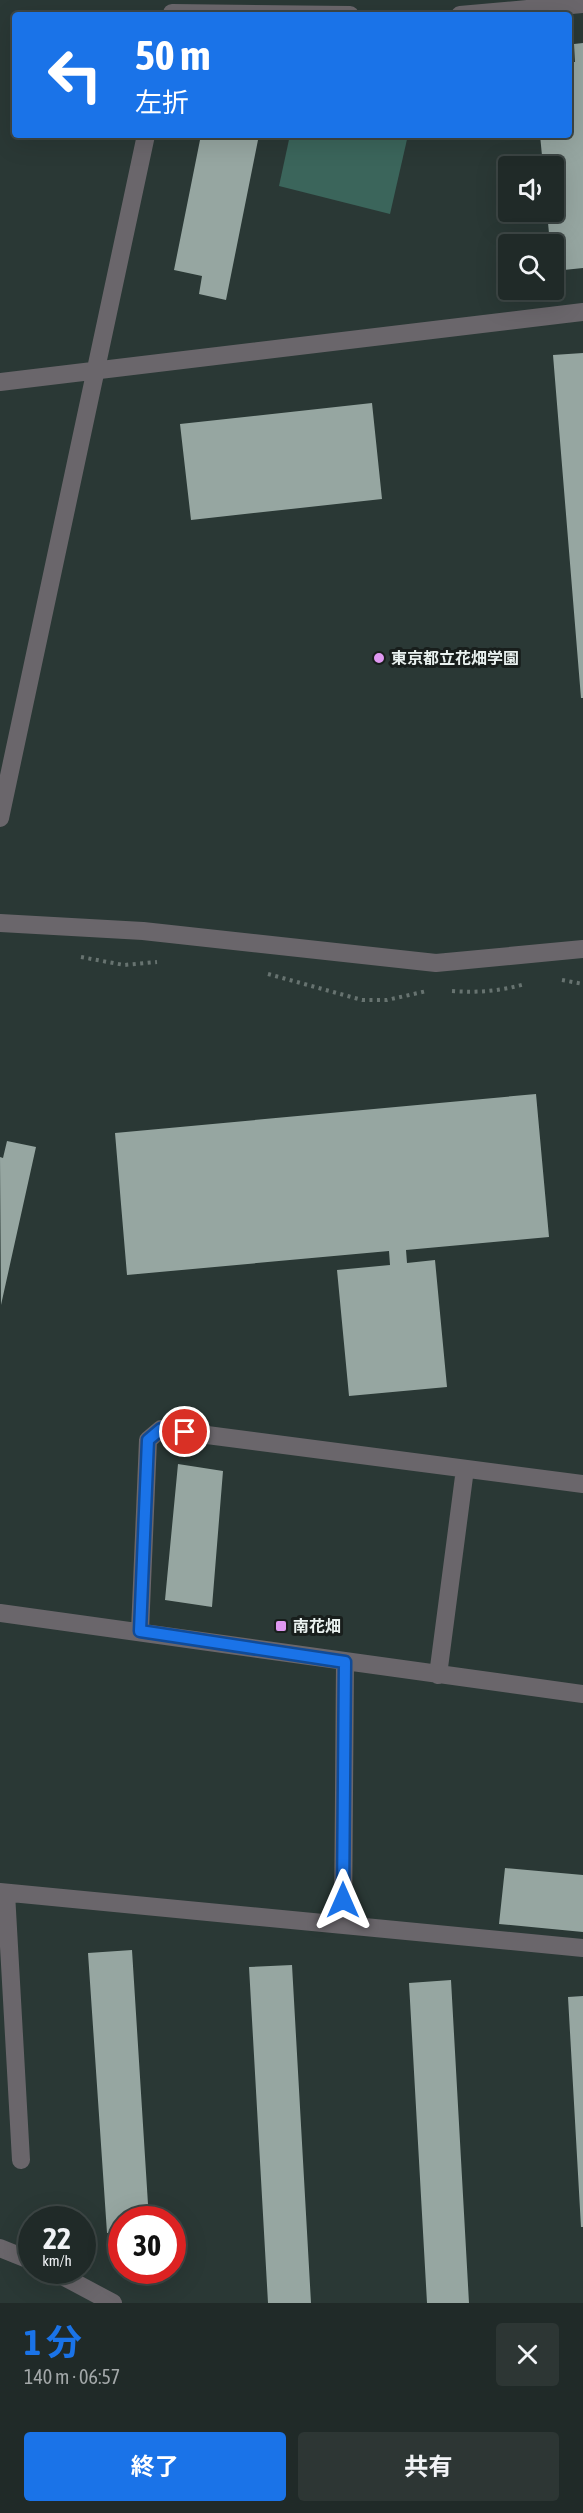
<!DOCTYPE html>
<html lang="ja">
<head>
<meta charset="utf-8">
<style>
	body { margin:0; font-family:"Asap Condensed","Noto Sans JP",sans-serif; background:#2d3634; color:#f1f3f6; height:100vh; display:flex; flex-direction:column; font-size:22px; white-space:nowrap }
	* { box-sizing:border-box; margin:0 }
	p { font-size:20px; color:#a2a7a8 }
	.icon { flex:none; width:33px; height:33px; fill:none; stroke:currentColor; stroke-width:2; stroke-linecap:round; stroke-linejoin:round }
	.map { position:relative; height:2303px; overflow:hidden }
	.panel { display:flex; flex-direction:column; background:#202a28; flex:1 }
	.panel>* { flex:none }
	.guide { position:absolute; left:12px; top:12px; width:560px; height:126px; border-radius:6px; box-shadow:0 6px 24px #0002,0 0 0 2px #3d4645; background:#1a73e8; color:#fff; overflow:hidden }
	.fabs { position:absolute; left:498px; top:156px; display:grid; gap:12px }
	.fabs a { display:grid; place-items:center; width:66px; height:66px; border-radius:6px; background:#202a28; box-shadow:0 6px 24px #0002,0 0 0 2px #3d4645; font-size:30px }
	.speed { position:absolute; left:18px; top:2206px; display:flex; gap:12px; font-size:30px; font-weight:700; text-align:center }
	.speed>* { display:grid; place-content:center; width:78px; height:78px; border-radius:50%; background:#202a28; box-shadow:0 6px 24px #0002,0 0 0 2px #3d4645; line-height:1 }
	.speed small { font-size:15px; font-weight:400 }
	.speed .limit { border:9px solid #d22; background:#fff; color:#111 }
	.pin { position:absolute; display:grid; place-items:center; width:51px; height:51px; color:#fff; margin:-26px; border:3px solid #fff; border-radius:50%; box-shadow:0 2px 6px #0007 }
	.me { position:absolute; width:66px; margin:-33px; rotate:0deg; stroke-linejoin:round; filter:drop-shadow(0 0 4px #0008) }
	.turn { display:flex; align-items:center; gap:21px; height:126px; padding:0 24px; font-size:27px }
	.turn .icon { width:78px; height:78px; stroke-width:2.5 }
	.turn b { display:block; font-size:42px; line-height:51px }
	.round { display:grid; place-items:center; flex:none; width:63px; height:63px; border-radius:6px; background:#2d3634 }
	.overview { display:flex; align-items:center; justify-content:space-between; height:102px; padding:0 24px }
	h1 { font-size:36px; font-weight:700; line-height:45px; color:#1a73e8 }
	.primary-button { display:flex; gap:12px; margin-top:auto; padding:12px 24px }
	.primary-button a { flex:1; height:69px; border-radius:6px; background:#1a73e8; color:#fff; font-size:24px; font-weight:700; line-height:69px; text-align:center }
	.primary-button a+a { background:#2d3634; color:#f1f3f6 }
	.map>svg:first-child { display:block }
	.green { fill:#3b655b }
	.building { fill:#96a6a1 }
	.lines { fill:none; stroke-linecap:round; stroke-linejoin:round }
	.path { stroke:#677370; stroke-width:4; stroke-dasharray:3 4.5; stroke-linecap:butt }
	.minor { stroke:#6a666b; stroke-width:18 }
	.route-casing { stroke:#114b97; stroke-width:15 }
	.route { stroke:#1a73e8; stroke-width:10 }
	.poi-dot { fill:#df98f1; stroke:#181e1c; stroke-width:2 }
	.labels { text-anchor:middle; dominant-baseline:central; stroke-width:6; stroke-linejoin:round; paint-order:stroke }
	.poi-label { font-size:16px; font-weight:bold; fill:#eaf2f0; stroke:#181e1c; text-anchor:start }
</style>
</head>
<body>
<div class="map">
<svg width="583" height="2303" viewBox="0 0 583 2303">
	<rect width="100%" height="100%" fill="#2a3835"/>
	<!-- green -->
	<path class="green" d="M290,135H408L390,214L279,186Z"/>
	<!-- building -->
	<path class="building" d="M583,43V268L554,271V244H550L547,212H554V166H543L540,135H568V62H575L574,44Z
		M201,135H259L226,300L199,294L202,276L174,270Z
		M583,353V698H581L553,355Z
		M372,403L382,499L191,520L180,424Z
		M536,1094L549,1237L406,1250L407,1263L435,1260L447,1387L349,1396L337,1270L390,1265L389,1251L127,1275L115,1133Z
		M7,1141L36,1147L1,1305L0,1157L3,1158Z
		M178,1464L223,1471L212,1607L165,1600Z
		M505,1868L583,1875V1932L499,1924Z
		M132,1950L149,2220H122V2232L107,2233L88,1953Z
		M292,1965L311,2303H268L249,1967Z
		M451,1980L469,2303H427L409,1983Z
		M583,1996V2227H581L568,1997Z"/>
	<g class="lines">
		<!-- path -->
		<path class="path" d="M81,957L124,965L157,962
			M268,974L362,1000H387L427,991
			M562,980L583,984
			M452,991C478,993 500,991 525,984"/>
		<!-- minor -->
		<path class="minor" d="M172,13L350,15
			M460,15L583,4
			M0,382L583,312
			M0,818L146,135
			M0,923L143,931L436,963L583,949
			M0,1613L583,1694
			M140,1631L148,1440L161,1429L583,1484
			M438,1675L465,1469
			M0,1892L583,1948
			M6,1893L21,2160
			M343,1924L345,1661
			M0,2248L32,2261
			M53,2271L113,2303"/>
	</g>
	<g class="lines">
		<!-- route casing -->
		<g class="route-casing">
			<path id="route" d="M185,1432L161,1429L148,1440L140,1631L345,1662L343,1900"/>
		</g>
		<!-- route -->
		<use href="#route" class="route"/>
	</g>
	<!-- markers -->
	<g class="poi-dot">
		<circle cx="379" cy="658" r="6"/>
		<rect x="275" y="1620" width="12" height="12" rx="3"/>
	</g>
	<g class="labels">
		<!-- poi labels -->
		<g class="poi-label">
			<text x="391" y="658">東京都立花畑学園</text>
			<text x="293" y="1626">南花畑</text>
		</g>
	</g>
</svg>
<div class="fabs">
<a><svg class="icon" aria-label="sound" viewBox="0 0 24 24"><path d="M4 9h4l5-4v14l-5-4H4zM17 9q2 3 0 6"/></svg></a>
<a><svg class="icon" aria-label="search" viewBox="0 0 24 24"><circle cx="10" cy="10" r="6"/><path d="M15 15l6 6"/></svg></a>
</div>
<div class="speed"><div>22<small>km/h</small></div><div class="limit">30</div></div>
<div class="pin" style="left:185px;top:1432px;background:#d93025"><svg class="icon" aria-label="arrive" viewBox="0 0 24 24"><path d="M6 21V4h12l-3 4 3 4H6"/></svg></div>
<svg class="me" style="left:343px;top:1900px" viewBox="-20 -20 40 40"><path d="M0-17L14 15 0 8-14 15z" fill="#1a73e8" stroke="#fff" stroke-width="4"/></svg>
<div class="guide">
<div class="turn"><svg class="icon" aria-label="left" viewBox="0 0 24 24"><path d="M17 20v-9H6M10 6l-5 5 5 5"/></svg><div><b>50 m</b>左折</div></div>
</div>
</div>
<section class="panel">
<div class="overview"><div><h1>1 分</h1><p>140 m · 06:57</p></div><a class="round"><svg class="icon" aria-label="close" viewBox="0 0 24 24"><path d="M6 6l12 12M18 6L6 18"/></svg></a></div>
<div class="primary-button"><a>終了</a><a>共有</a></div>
</section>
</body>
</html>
